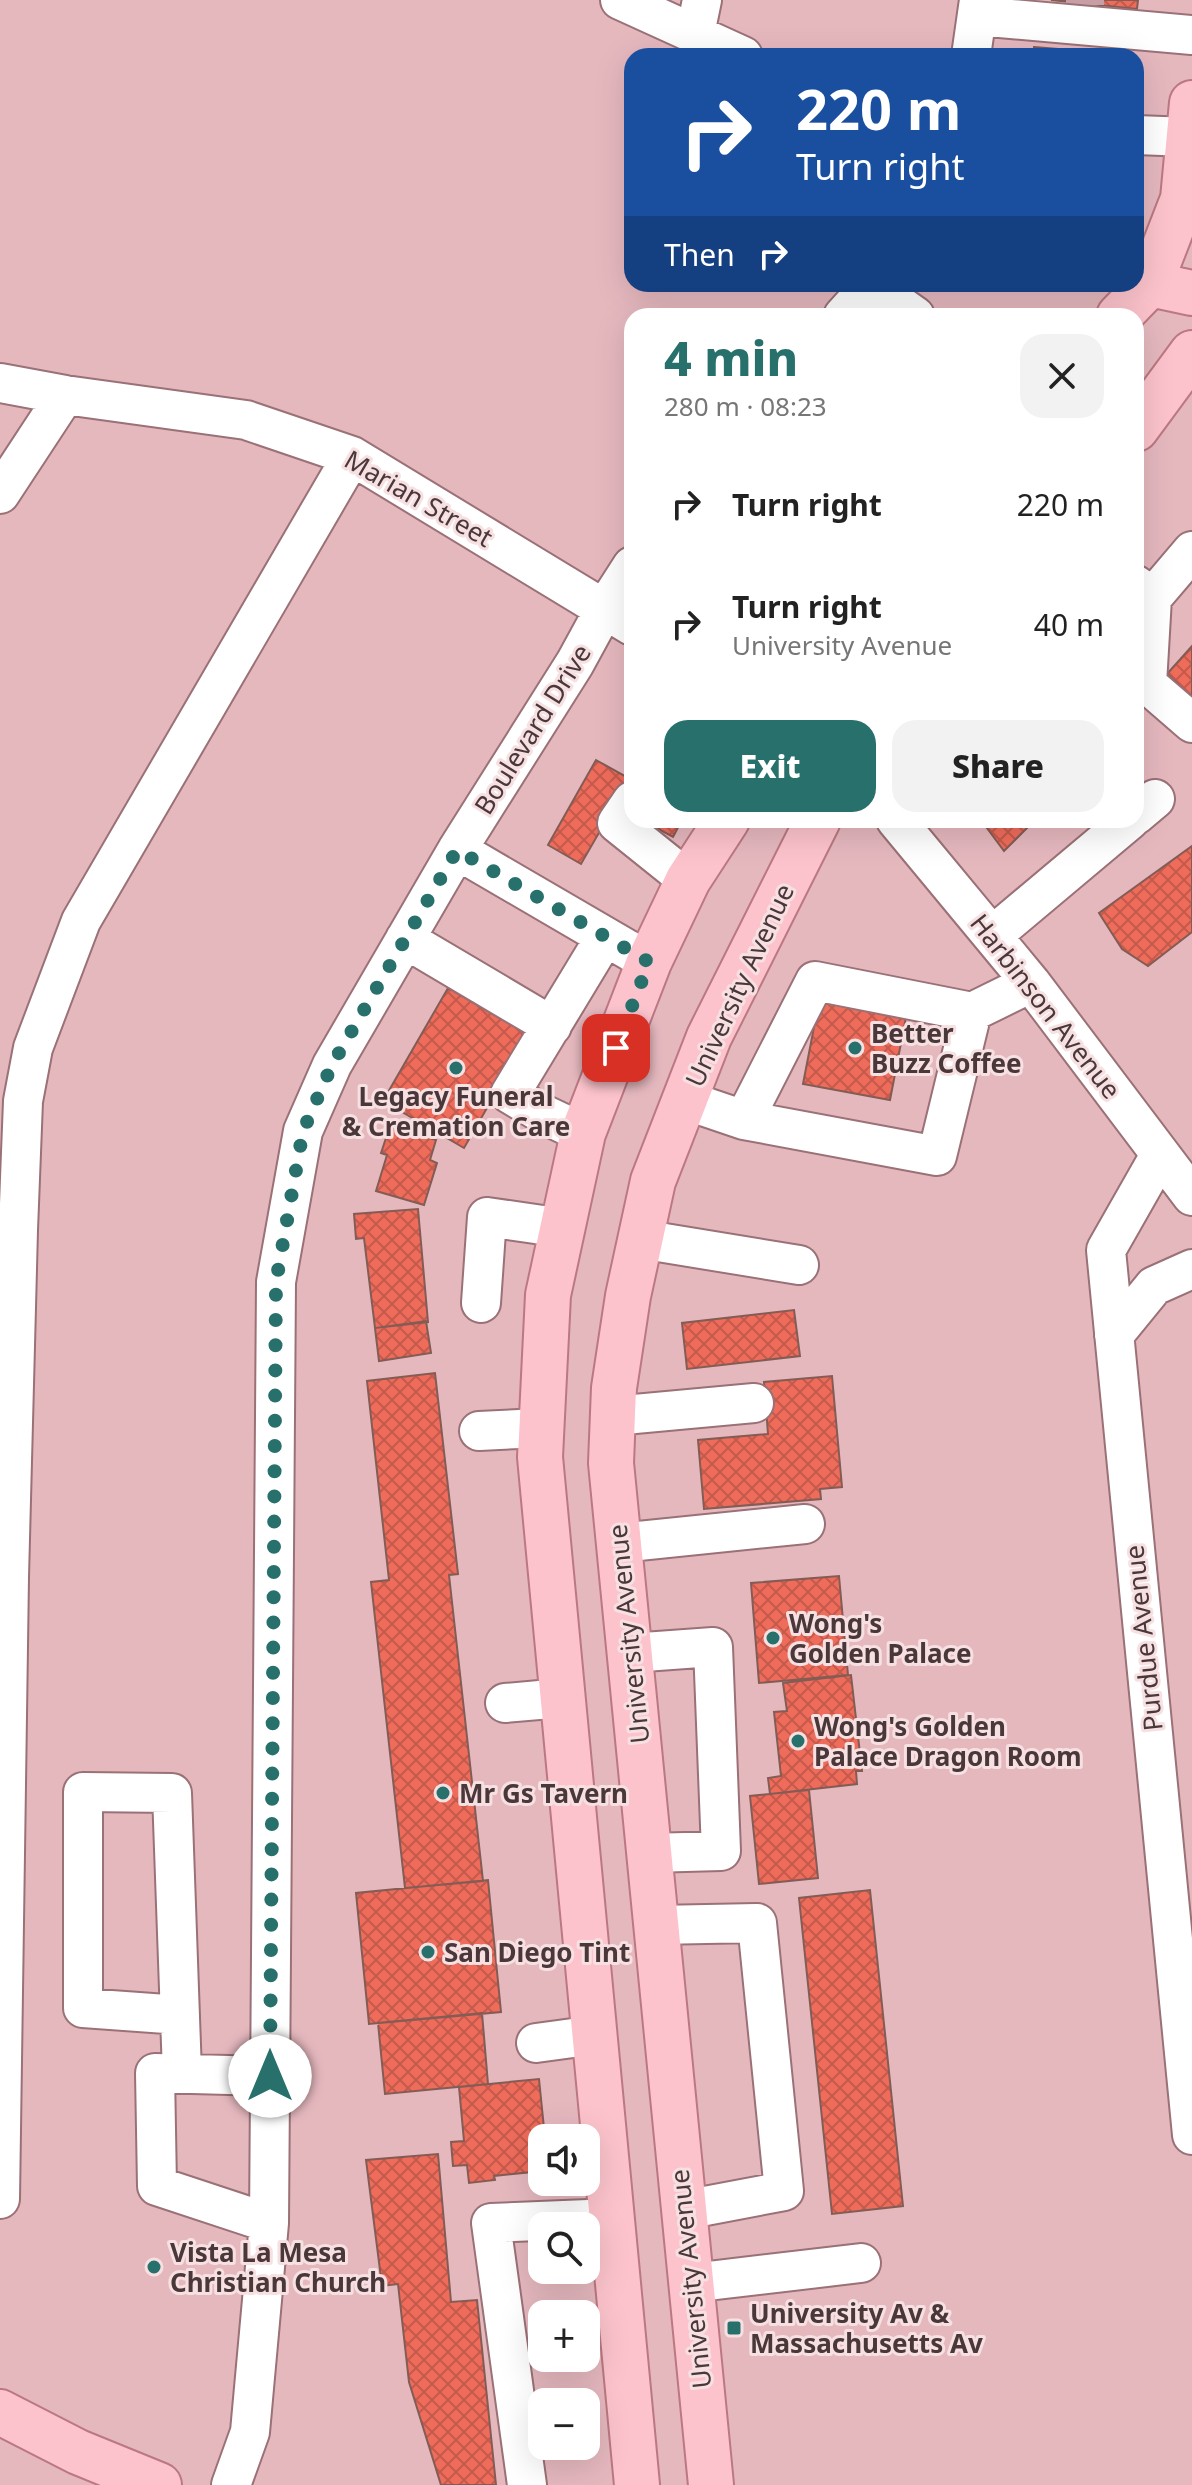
<!DOCTYPE html>
<html lang="en">
<head>
<meta charset="utf-8">
<style>
	body { margin:0; font-family:"Noto Sans",sans-serif; background:#f2f2f2; color:#222; height:100vh; display:flex; flex-direction:column; font-size:30px; white-space:nowrap }
	* { box-sizing:border-box; margin:0 }
	p { font-size:26px; color:#767676 }
	.icon { flex:none; width:44px; height:44px; fill:none; stroke:currentColor; stroke-width:2; stroke-linecap:round; stroke-linejoin:round }
	.map { position:relative; flex:1; overflow:hidden }
	.details { position:absolute; left:624px; top:308px; width:520px; height:520px; display:flex; flex-direction:column; background:#fff; border-radius:24px; box-shadow:0 8px 32px #0002 }
	.details>* { flex:none }
	.hud { position:absolute; left:624px; top:48px; width:520px; height:244px; border-radius:24px; box-shadow:0 8px 32px #0002; background:#1a4fa0; color:#fff; overflow:hidden }
	.controls { position:absolute; left:528px; top:2124px; display:grid; gap:16px }
	.controls a { display:grid; place-items:center; width:72px; height:72px; border-radius:16px; background:#fff; box-shadow:0 8px 32px #0002; font-size:40px }
	.pin { position:absolute; display:grid; place-items:center; width:68px; height:68px; color:#fff; margin:-34px; border-radius:16px; box-shadow:0 4px 12px #0006 }
	.me { position:absolute; width:88px; margin:-44px; rotate:0deg; stroke-linejoin:round; filter:drop-shadow(0 0 6px #0008) }
	.turn { display:flex; align-items:center; gap:28px; height:168px; padding:0 40px; font-size:36px }
	.turn .icon { width:104px; height:104px; stroke-width:2.5 }
	.turn b { display:block; font-size:56px; line-height:68px }
	.then { display:flex; align-items:center; height:76px; padding:0 40px; background:#0003; gap:16px; font-size:30px }
	.round { display:grid; place-items:center; flex:none; width:84px; height:84px; border-radius:24px; background:#f2f2f2 }
	.overview { display:flex; align-items:center; justify-content:space-between; height:136px; padding:0 40px }
	h1 { font-size:48px; font-weight:800; line-height:60px; color:#27706c }
	.action { display:flex; gap:16px; margin-top:auto; padding:16px 40px }
	.action a { flex:1; height:92px; border-radius:24px; background:#27706c; color:#fff; font-size:32px; font-weight:800; line-height:92px; text-align:center }
	.action a+a { background:#f2f2f2; color:#222 }
	ul { padding:0; list-style:none }
	li { display:flex; align-items:center; gap:24px; height:120px; padding:0 40px }
	li div { flex:1 }
	li b { display:block; font-size:30px }
	li em { font-style:normal }
	.map>svg:first-child { display:block }
	.building { fill:url(#building-cross-hatch); stroke:#825c55; stroke-width:2 }
	.lines { fill:none; stroke-linecap:round; stroke-linejoin:round }
	.minor-tunnel { stroke:#c69ea3; stroke-width:38; stroke-dasharray:38 19; stroke-linecap:butt }
	.minor-casing { stroke:#9a7176; stroke-width:42 }
	.major-casing { stroke:#bc7882; stroke-width:48 }
	.minor { stroke:#fff; stroke-width:38 }
	.major { stroke:#fcc3cc; stroke-width:44 }
	.route { stroke:#27706c; stroke-width:14; stroke-dasharray:0 25.2 }
	.poi-dot { fill:#27706c; stroke:#f7e0e2; stroke-width:3 }
	.labels { text-anchor:middle; dominant-baseline:central; stroke-width:6; stroke-linejoin:round; paint-order:stroke }
	.street-label { font-size:26px; fill:#493739; stroke:#f7e0e2 }
	.poi-label { font-size:26px; font-weight:bold; fill:#493739; stroke:#f7e0e2; text-anchor:start }
</style>
</head>
<body>
<div class="map">
<svg width="1192" height="2485" viewBox="0 0 1192 2485">
	<defs>
		<pattern id="building-cross-hatch" width="8" height="8" patternUnits="userSpaceOnUse" patternTransform="scale(2)"><rect width="8" height="8" fill="#ef6c5b"/><path d="M0 0l8 8M0 8l8-8" fill="none" stroke="#c45a4c"/></pattern>
	</defs>
	<rect width="100%" height="100%" fill="#e5b8be"/>
	<!-- building -->
	<path class="building" d="M1051,0H1138L1137,9Z
		M1034,47L1107,53V56H1033Z
		M1192,646V697L1167,674Z
		M596,760L630,779L581,864L548,845Z
		M642,820H682L673,837Z
		M981,820H1035L1004,851Z
		M1192,846V932L1148,966L1122,949L1099,913Z
		M448,988L529,1035L464,1148L383,1101Z
		M820,996L907,1012L890,1100L803,1084Z
		M390,1126L436,1140L430,1160L437,1163L424,1205L376,1191L387,1155L381,1153Z
		M418,1209L428,1322L375,1328L364,1238L356,1239L354,1214Z
		M794,1310L800,1356L687,1369L682,1323Z
		M426,1321L431,1353L379,1361L375,1328Z
		M435,1373L458,1574L449,1575L483,1881L405,1888L371,1582L389,1580L367,1381Z
		M832,1376L842,1487L820,1489L821,1499L704,1509L698,1440L768,1434L764,1382Z
		M839,1576L848,1675L759,1683L751,1583Z
		M851,1675L862,1771H856L857,1784L770,1794L768,1778L781,1776L774,1712L787,1711L783,1683Z
		M809,1790L818,1878L759,1884L750,1796Z
		M488,1880L501,2012L369,2024L356,1893Z
		M870,1890L903,2206L832,2214L799,1898Z
		M482,2013L488,2084L385,2094L378,2023Z
		M539,2079L545,2138H542V2171L494,2176L495,2180L469,2183L467,2165L453,2166L451,2142L464,2141L459,2087Z
		M438,2154L451,2302L477,2300L496,2485H441L409,2382L398,2284L382,2286L366,2160Z"/>
	<g class="lines">
		<!-- minor-tunnel -->
		<path class="minor-tunnel" d="M1085,5V0"/>
		<!-- minor casing -->
		<g class="minor-casing">
			<path id="minor" d="M620,0L743,56
				M977,16L1192,35
				M695,34L702,0
				M971,56L979,0
				M1136,135L1189,137
				M871,285L915,316
				M843,316L872,284
				M0,383L65,395L246,420L352,456L632,626
				M0,494L65,395
				M1136,585L1152,598L1192,551
				M1152,598L1147,684L1192,723
				M632,801L617,823L688,880
				M1136,815L1155,799
				M896,820L1031,983L1192,1196
				M457,850L649,962
				M993,935L1130,820
				M405,939L552,1026
				M972,1012L937,1156L744,1120L815,981L972,1012L1031,983
				M685,1100L744,1120
				M583,1133L543,1114L510,1094L605,937
				M1160,1155L1106,1250L1192,2135
				M640,1239L799,1265
				M481,1303L487,1217L563,1228
				M1114,1335L1154,1286L1192,1269
				M613,1416L754,1403
				M479,1431L541,1428
				M619,1543L805,1524
				M630,1653L713,1647L721,1851L649,1853
				M505,1703L562,1698
				M656,1925L757,1923L784,2191L684,2210
				M180,2015L83,2008V1792L172,1793L182,2073
				M536,2043L595,2035
				M0,2199L9,1577L18,1230L23,1101L33,1048L81,921L352,456
				M269,2223L157,2186L155,2073L270,2076
				M691,2283L861,2263
				M231,2485L250,2432L269,2223L276,1282L303,1131L332,1065L457,850L575,663L605,608L632,566
				M527,2485L491,2223L613,2218"/>
		</g>
		<!-- major casing -->
		<g class="major-casing">
			<path id="major" d="M1150,284L1192,293
				M1119,316L1150,284L1183,199L1192,103
				M1136,429L1192,353
				M0,2412L78,2452L159,2485
				M637,2485L540,1457L548,1295L583,1133L649,962L688,880L727,820
				M711,2485L611,1463L614,1388L628,1296L653,1181L709,1037L818,820"/>
		</g>
		<!-- minor -->
		<use href="#minor" class="minor"/>
		<!-- major -->
		<use href="#major" class="major"/>
	</g>
	<g class="lines">
		<!-- route -->
		<path class="route" d="M270,2076L276,1282L303,1131L332,1065L457,850L649,962L616,1048"/>
	</g>
	<!-- markers -->
	<g class="poi-dot">
		<circle cx="855" cy="1048" r="8"/>
		<circle cx="456" cy="1068" r="8"/>
		<circle cx="773" cy="1638" r="8"/>
		<circle cx="798" cy="1741" r="8"/>
		<circle cx="443" cy="1793" r="8"/>
		<circle cx="428" cy="1952" r="8"/>
		<circle cx="154" cy="2267" r="8"/>
		<rect x="726" y="2320" width="16" height="16" rx="4"/>
	</g>
	<g class="labels">
		<!-- street labels -->
		<g class="street-label">
			<text transform="translate(419 498) rotate(30)">Marian Street</text>
			<text transform="translate(532 729) rotate(-58)">Boulevard Drive</text>
			<text transform="translate(739 985) rotate(-65)">University Avenue</text>
			<text transform="translate(1046 1006) rotate(52)">Harbinson Avenue</text>
			<text transform="translate(628 1634) rotate(-96)">University Avenue</text>
			<text transform="translate(1143 1638) rotate(-96)">Purdue Avenue</text>
			<text transform="translate(690 2279) rotate(-96)">University Avenue</text>
		</g>
		<!-- poi labels -->
		<g class="poi-label">
			<text x="871" y="1033">Better<tspan x="871" dy="30">Buzz Coffee</tspan></text>
			<text x="456" y="1096" text-anchor="middle">Legacy Funeral<tspan x="456" dy="30">&amp; Cremation Care</tspan></text>
			<text x="789" y="1623">Wong's<tspan x="789" dy="30">Golden Palace</tspan></text>
			<text x="814" y="1726">Wong's Golden<tspan x="814" dy="30">Palace Dragon Room</tspan></text>
			<text x="459" y="1793">Mr Gs Tavern</text>
			<text x="444" y="1952">San Diego Tint</text>
			<text x="170" y="2252">Vista La Mesa<tspan x="170" dy="30">Christian Church</tspan></text>
			<text x="750" y="2313">University Av &amp;<tspan x="750" dy="30">Massachusetts Av</tspan></text>
		</g>
	</g>
</svg>
<div class="controls">
<a><svg class="icon" aria-label="sound" viewBox="0 0 24 24"><path d="M4 9h4l5-4v14l-5-4H4zM17 9q2 3 0 6"/></svg></a>
<a><svg class="icon" aria-label="search" viewBox="0 0 24 24"><circle cx="10" cy="10" r="6"/><path d="M15 15l6 6"/></svg></a>
<a>+</a>
<a>−</a>
</div>
<div class="pin" style="left:616px;top:1048px;background:#d93025"><svg class="icon" aria-label="arrive" viewBox="0 0 24 24"><path d="M6 21V4h12l-3 4 3 4H6"/></svg></div>
<svg class="me" style="left:270px;top:2076px" viewBox="-20 -20 40 40"><circle r="19" fill="#fff"/><path d="M0-13L10 11 0 6-10 11z" fill="#27706c"/></svg>
<div class="hud">
<div class="turn"><svg class="icon" aria-label="right" viewBox="0 0 24 24"><path d="M7 20v-9h11M14 6l5 5-5 5"/></svg><div><b>220 m</b>Turn right</div></div>
<div class="then">Then<svg class="icon" aria-label="right" viewBox="0 0 24 24"><path d="M7 20v-9h11M14 6l5 5-5 5"/></svg></div>
</div>
<section class="details">
<div class="overview"><div><h1>4 min</h1><p>280 m · 08:23</p></div><a class="round"><svg class="icon" aria-label="close" viewBox="0 0 24 24"><path d="M6 6l12 12M18 6L6 18"/></svg></a></div>
<ul>
<li><svg class="icon" aria-label="right" viewBox="0 0 24 24"><path d="M7 20v-9h11M14 6l5 5-5 5"/></svg><div><b>Turn right</b></div><em>220 m</em></li>
<li><svg class="icon" aria-label="right" viewBox="0 0 24 24"><path d="M7 20v-9h11M14 6l5 5-5 5"/></svg><div><b>Turn right</b><p>University Avenue</p></div><em>40 m</em></li>
</ul>
<div class="action"><a>Exit</a><a>Share</a></div>
</section>
</div>
</body>
</html>
